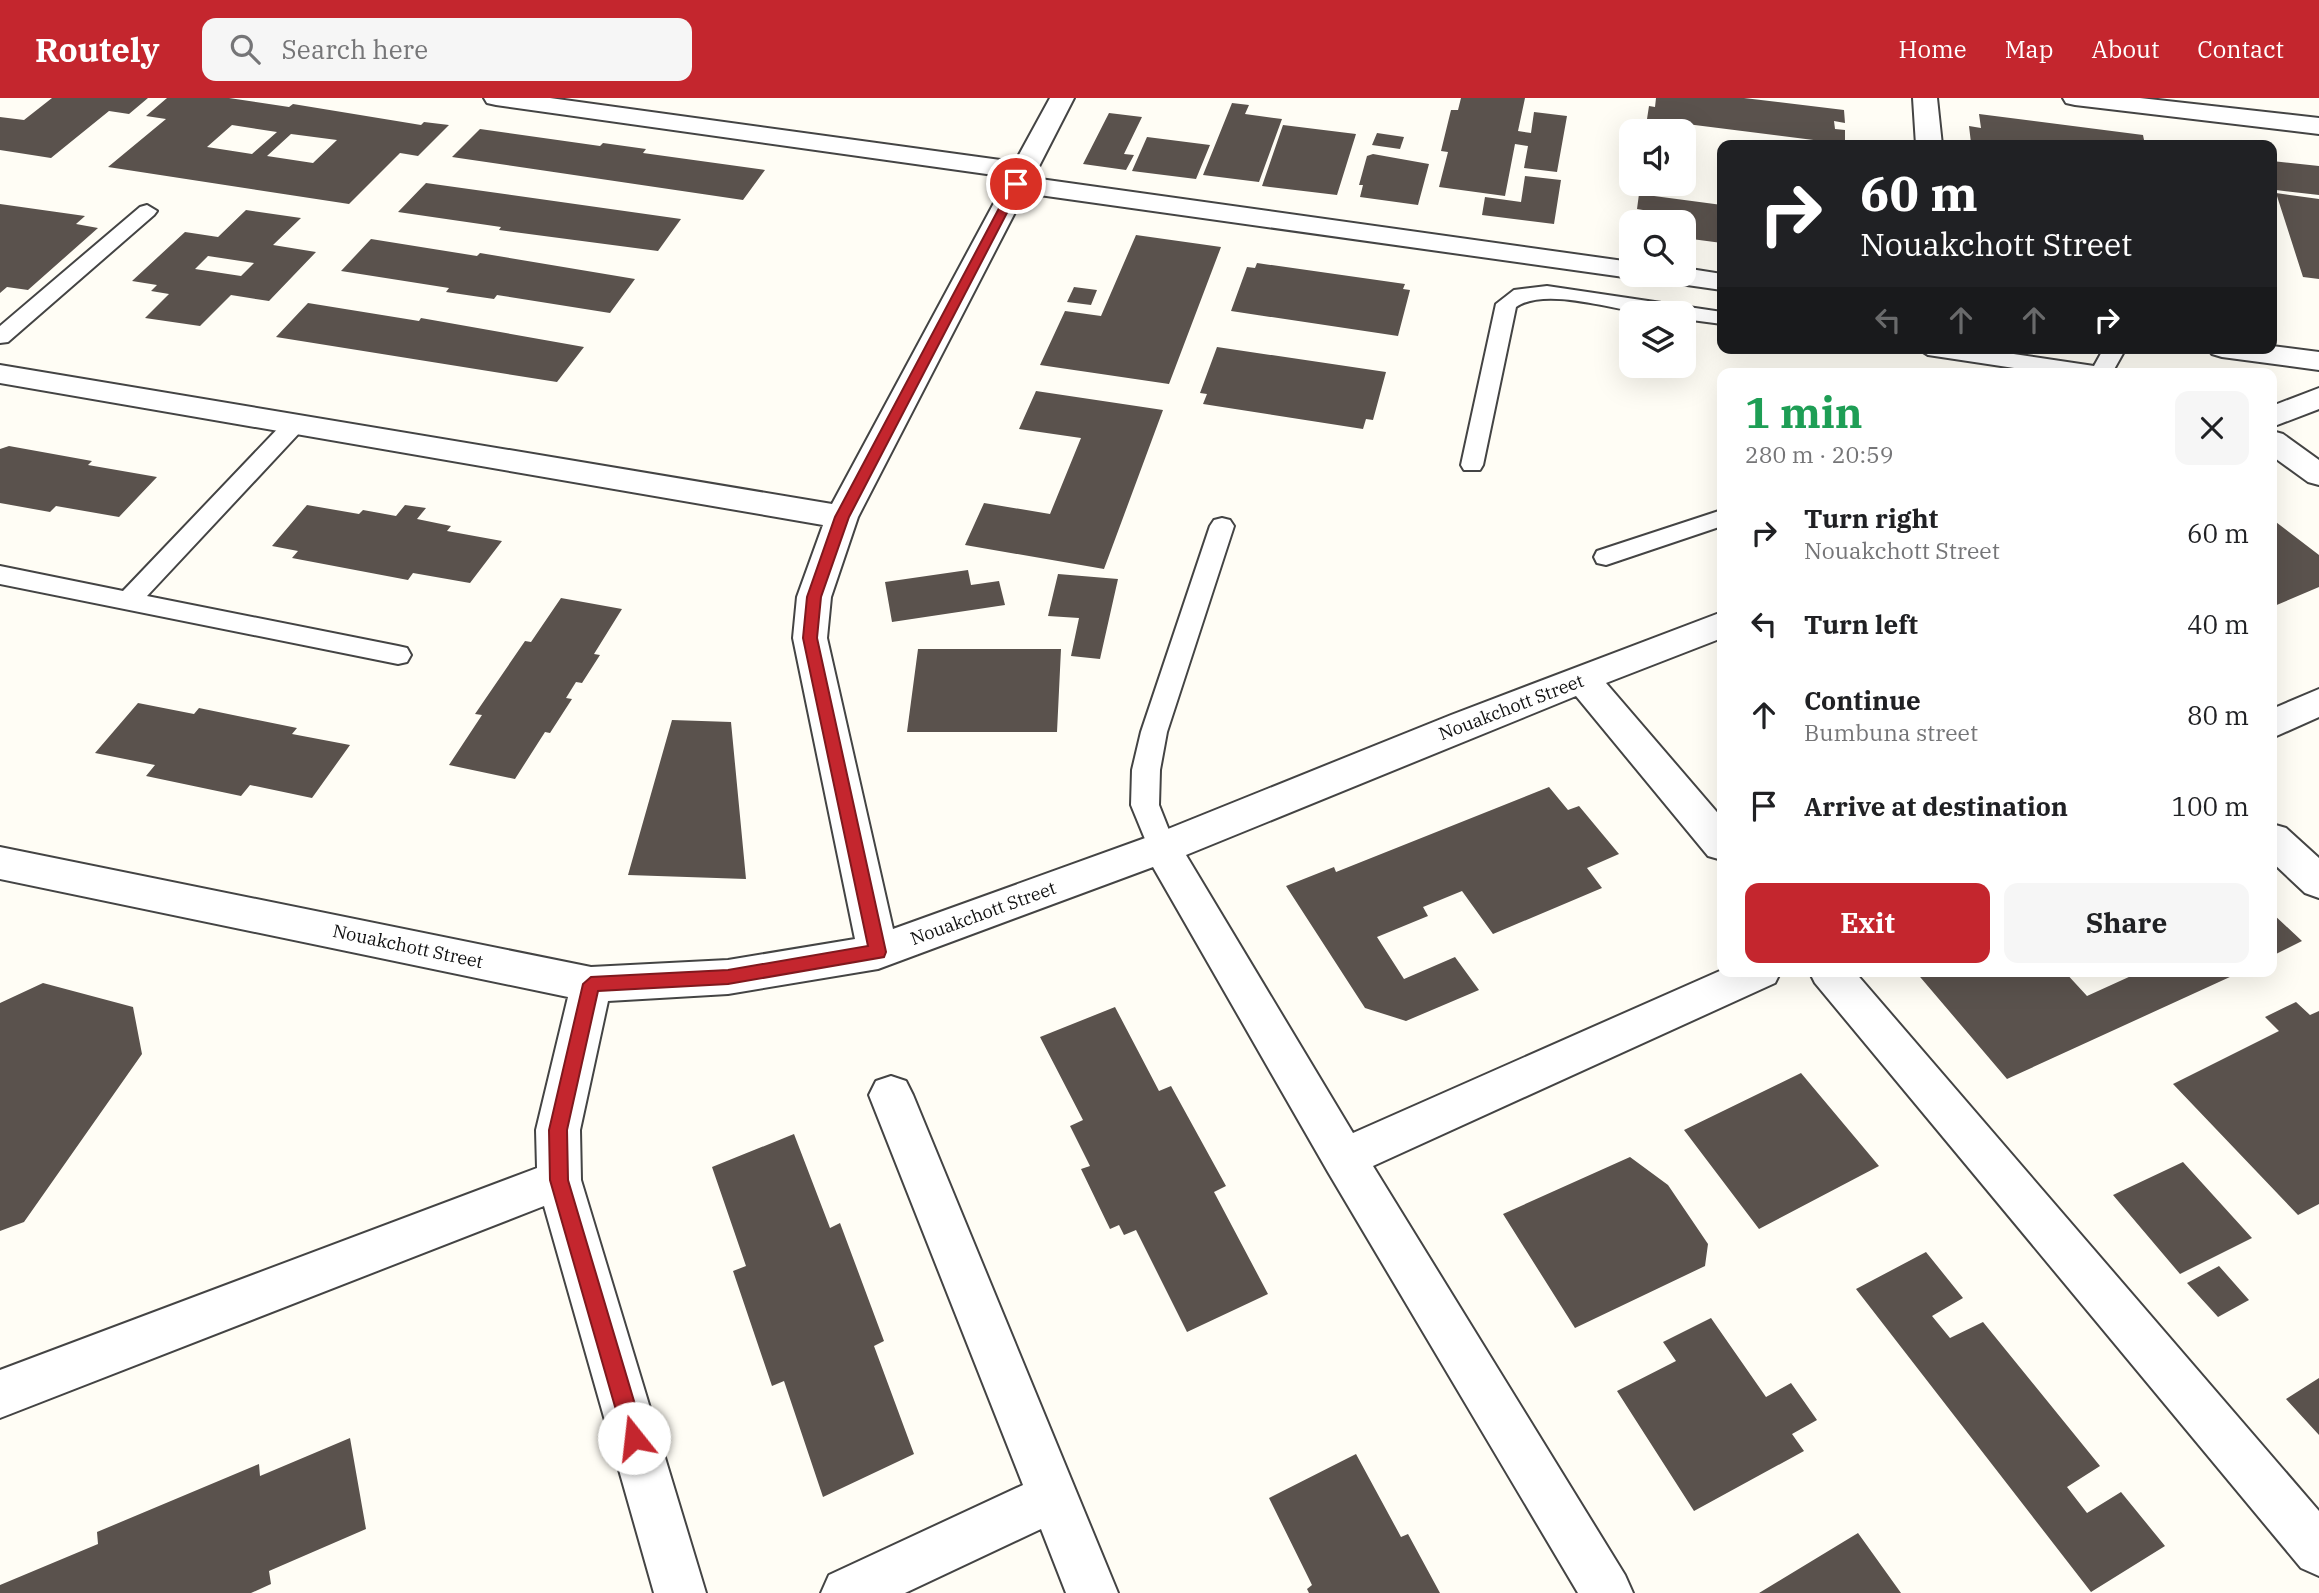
<!DOCTYPE html>
<html lang="en">
<head>
<meta charset="utf-8">
<style>
	body { margin:0; font-family:"IBM Plex Serif",serif; background:#f6f6f6; color:#202124; height:100vh; display:flex; flex-direction:column; font-size:26px; white-space:nowrap }
	* { box-sizing:border-box; margin:0 }
	p { font-size:23px; color:#757577 }
	.icon { flex:none; width:38px; height:38px; fill:none; stroke:currentColor; stroke-width:2; stroke-linecap:round; stroke-linejoin:round }
	.map { position:relative; flex:1; overflow:hidden }
	.sheet { position:absolute; left:1717px; top:270px; width:560px; height:609px; display:flex; flex-direction:column; background:#fff; border-radius:14px; box-shadow:0 7px 28px #0002 }
	.sheet>* { flex:none }
	.hud { position:absolute; left:1717px; top:42px; width:560px; height:214px; border-radius:14px; box-shadow:0 7px 28px #0002; background:#202124; color:#fff; overflow:hidden }
	.tools { position:absolute; left:1619px; top:21px; display:grid; gap:14px }
	.tools a { display:grid; place-items:center; width:77px; height:77px; border-radius:14px; background:#fff; box-shadow:0 7px 28px #0002; font-size:35px }
	.pin { position:absolute; display:grid; place-items:center; width:60px; height:60px; color:#fff; margin:-30px; border:4px solid #fff; border-radius:50%; box-shadow:0 2px 7px #0007 }
	.me { position:absolute; width:77px; margin:-38px; rotate:344deg; stroke-linejoin:round; filter:drop-shadow(0 0 5px #0008) }
	.turn { display:flex; align-items:center; gap:24px; height:147px; padding:0 28px; font-size:32px }
	.turn .icon { width:91px; height:91px; stroke-width:2.5 }
	.turn b { display:block; font-size:49px; line-height:60px }
	.lanes { display:flex; align-items:center; height:66px; padding:0 28px; background:#0003; justify-content:center; gap:35px; direction:ltr }
	.lanes .off { opacity:.35 }
	.round { display:grid; place-items:center; flex:none; width:74px; height:74px; border-radius:14px; background:#f6f6f6 }
	.summary { display:flex; align-items:center; justify-content:space-between; height:119px; padding:0 28px }
	h1 { font-size:42px; font-weight:800; line-height:52px; color:#1e9e55 }
	.action { display:flex; gap:14px; margin-top:auto; padding:14px 28px }
	.action a { flex:1; height:80px; border-radius:14px; background:#c4262e; color:#fff; font-size:28px; font-weight:800; line-height:80px; text-align:center }
	.action a+a { background:#f6f6f6; color:#202124 }
	ul { padding:0; list-style:none }
	li { display:flex; align-items:center; gap:21px; height:91px; padding:0 28px }
	li div { flex:1 }
	li b { display:block; font-size:26px }
	li em { font-style:normal }
	header { display:flex; align-items:center; gap:42px; box-sizing:border-box; height:98px; padding:0 35px; background:#c4262e; color:#fff }
	header strong { font-size:33px }
	nav { display:flex; gap:38px; margin-inline-start:auto; font-size:24px }
	.search { width:490px; height:63px; background:#f6f6f6; display:flex; align-items:center; gap:18px; box-sizing:border-box; padding:0 24px; border-radius:14px; color:#757577; font-size:26px }
	.map>svg:first-child { display:block }
	.building { fill:#5a524d; fill-rule:evenodd }
	.lines { fill:none; stroke-linecap:round; stroke-linejoin:round }
	.service-casing { stroke:#444; stroke-width:4 }
	.minor-casing { stroke:#444; stroke-width:4 }
	.service { fill:#fff; fill-rule:evenodd }
	.minor { fill:#fff; fill-rule:evenodd }
	.route { fill:#c4262e; stroke:#7f191e; stroke-width:2 }
	.labels { text-anchor:middle; dominant-baseline:central; stroke-width:7; stroke-linejoin:round; paint-order:stroke }
	.street-label { font-size:18px; fill:#111; stroke:#fff }
</style>
</head>
<body>
<header>
<strong>Routely</strong>
<div class="search"><svg class="icon" aria-label="search" viewBox="0 0 24 24"><circle cx="10" cy="10" r="6"/><path d="M15 15l6 6"/></svg>Search here</div>
<nav><a>Home</a><a>Map</a><a>About</a><a>Contact</a></nav>
</header>
<div class="map">
<svg width="2319" height="1495" viewBox="0 0 2319 1495">
	<rect width="100%" height="100%" fill="#fffdf5"/>
	<!-- building -->
	<path class="building" d="M52,0H148L129,16L109,13L51,60L0,52V19L24,22Z
		M167,0H229L289,9L293,6L421,27L424,24L449,27L418,58L400,55L349,106L108,69L166,21L146,18ZM232,27L277,34L252,56L207,49ZM291,36L337,42L313,65L267,58Z
		M1461,0H1525L1518,33L1531,35L1534,14L1567,18L1557,74L1524,70L1528,48L1515,46L1505,98L1439,89L1448,54L1441,53L1451,12H1458Z
		M1656,0H1744L1844,12L1845,25L1834,23L1835,31L1845,32V46L1647,21L1649,8L1655,9Z
		M1232,5L1249,7L1245,16L1282,21L1259,84L1203,77Z
		M1109,15L1142,19L1124,56L1134,57L1126,72L1083,66Z
		M1979,16L2143,37L2145,47L1971,45L1969,28L1981,30Z
		M1283,27L1356,36L1337,97L1262,88Z
		M480,31L600,48L603,45L646,51L643,55L765,72L743,102L452,59Z
		M1377,35L1404,39L1400,51L1372,47Z
		M1147,39L1210,47L1196,81L1132,73Z
		M1373,56L1429,66L1418,107L1360,99L1363,87H1359L1367,58Z
		M2272,63L2319,68V97L2276,92L2272,78Z
		M1525,78L1561,82L1554,126L1482,117L1485,99L1521,104Z
		M426,85L681,121L658,153L499,132L501,129L398,114Z
		M2276,95L2319,101V181L2303,179Z
		M1639,96L1722,107V145L1684,140V124H1636V120L1642,121L1643,112L1637,111Z
		M0,106L85,118L76,126L98,130L28,192L7,189L0,195Z
		M246,112L301,120L273,147L316,154L269,203L231,197L200,228L145,220L169,196L151,193L157,187L132,183L185,134L218,139ZM208,158L254,165L241,178L195,171Z
		M1136,137L1221,149L1169,286L1040,267L1065,213L1101,218Z
		M371,141L477,158L480,155L635,181L610,215L497,197L494,201L446,194L449,190L341,173Z
		M1257,165L1405,186L1403,191L1410,192L1398,238L1231,213L1247,169L1255,170Z
		M1074,189L1097,192L1091,207L1067,204Z
		M308,205L419,223L421,220L584,249L557,284L276,239Z
		M1217,249L1386,274L1373,322L1366,321L1363,331L1203,306L1207,296L1200,295Z
		M1036,293L1163,312L1104,471L965,447L984,405L1050,416L1081,340L1019,331Z
		M9,348L92,363L88,367L157,379L119,419L56,408L50,414L0,405V351Z
		M307,407L359,416L363,412L396,418L405,407L426,410L417,421L451,428L447,433L502,443L470,485L413,475L408,482L292,460L298,453L272,448Z
		M2272,421L2319,457V489L2272,509Z
		M968,472L971,487L999,483L1005,507L892,524L885,484Z
		M1058,476L1118,481L1100,561L1071,558L1079,520L1048,518Z
		M561,500L622,511L594,556L600,557L582,585L576,584L566,600L572,601L550,635L545,634L515,681L449,667L482,617L475,616L525,543L531,544Z
		M918,551H1061L1057,634H907Z
		M138,605L194,616L199,610L297,630L292,636L350,647L312,700L250,687L241,698L146,678L155,667L95,655Z
		M672,622L731,624L746,781L628,777Z
		M1549,689L1568,712L1579,708L1619,756L1587,770L1602,790L1493,836L1462,793L1423,809L1428,818L1377,839L1404,881L1455,859L1479,892L1406,923L1365,910L1286,788L1334,769L1336,774Z
		M2272,815L2302,843L2272,858Z
		M1915,873H2064L2087,898L2142,873H2243L2007,981Z
		M43,885L133,909L142,956L24,1124L0,1133V905Z
		M2296,904L2310,917L2319,913V1106L2298,1117L2173,986L2279,933L2265,919Z
		M1115,909L1159,993L1171,988L1226,1088L1214,1094L1268,1196L1187,1234L1136,1132L1124,1137L1119,1127L1110,1131L1081,1071L1090,1068L1070,1028L1083,1022L1040,939Z
		M1801,975L1879,1068L1759,1131L1684,1032Z
		M794,1036L830,1130L840,1125L884,1243L874,1248L914,1356L823,1399L784,1283L772,1288L733,1173L746,1168L712,1069Z
		M1630,1059L1668,1087L1708,1146L1705,1168L1575,1230L1503,1116Z
		M2183,1064L2252,1140L2180,1176L2113,1097Z
		M1926,1154L1963,1200L1932,1218L1950,1240L1983,1224L2100,1368L2067,1389L2087,1415L2121,1394L2165,1448L2091,1494L1856,1191Z
		M2219,1168L2249,1202L2218,1219L2187,1185Z
		M1711,1220L1766,1299L1791,1285L1817,1322L1792,1336L1804,1353L1694,1413L1617,1293L1676,1263L1663,1244Z
		M2319,1280V1337L2286,1301Z
		M350,1340L366,1431L269,1473L271,1486L251,1495H0V1487L98,1446L97,1434L259,1366L260,1378Z
		M1356,1356L1401,1439L1408,1436L1440,1495H1309L1307,1491L1312,1487L1269,1400Z
		M1858,1435L1901,1495H1759Z"/>
	<g class="lines">
		<!-- service casing -->
		<g class="service-casing">
			<path id="service" d="M147,107L157,113L154,117L8,244L0,245V228L140,109Z
				M1547,188L1722,214V226L1684,221V215C1671,215 1658,216 1645,215C1610,211 1545,189 1516,209L1483,367L1480,372H1464L1461,367L1496,206L1514,192Z
				M1917,250H1973L2094,268L2104,250H2126L2112,275H2047L1928,257Z
				M295,319L303,321L306,326L303,331L147,498L398,548L407,550L411,557L407,564L398,566L0,486V468L123,493L287,321Z
				M1722,412V428L1606,467L1597,465L1594,459L1597,453Z
				M1222,420L1230,422L1234,428L1167,634L1160,672L1159,707L1176,750L1172,758L1162,761L1152,758L1131,707L1132,672L1141,634L1210,428L1214,422Z"/>
		</g>
		<!-- minor casing -->
		<g class="minor-casing">
			<path id="minor" d="M484,0H550L1015,64L1050,0H1074L1033,80L1631,164V177H1642L1631,180L1025,95L858,419L831,499L827,540L893,831L1148,739L1451,617L1722,514V540L1606,585L1722,720V762L1708,758L1576,598L1186,757L1353,1035L1722,872L1781,873L1775,885L1373,1068L1625,1477L1633,1495H1578L1328,1074L1153,769L878,871L728,896L608,903L580,1032L581,1082L706,1495H654L544,1108L0,1320V1272L537,1070L536,1032L568,899L0,781V749L591,869L728,862L855,841L793,540L797,499L823,427L0,285V267L832,406L1008,79L496,7L487,5Z
				M1913,0H1937L1942,47H1916Z
				M2063,0H2140L2319,20V36L2075,7L2066,5Z
				M1684,170L1722,176V192L1659,183L1655,177H1684Z
				M2272,248L2319,254V272L2222,259L2212,256L2207,250H2272Z
				M2319,290V311L2272,329V308Z
				M2272,333L2283,336L2319,362V387L2308,384L2272,358Z
				M2319,591V619L2272,640V611Z
				M2272,726L2286,730L2319,760V800L2305,795L2272,764Z
				M1809,873H1854L2319,1413V1478L2301,1470L1815,885Z
				M891,978L906,983L913,997L1118,1495H1066L1041,1431L905,1495H821L829,1477L1023,1387L869,997L876,983Z"/>
		</g>
		<!-- service -->
		<use href="#service" class="service"/>
		<!-- minor -->
		<use href="#minor" class="minor"/>
	</g>
	<!-- route -->
	<path class="route" d="M1013,84L1022,86L849,419L821,499L817,540L886,854L884,859L728,886L598,893L567,1032L568,1082L645,1340L642,1347L634,1350L627,1347L624,1340L550,1082L549,1032L583,886L591,879L728,872L868,848L803,540L807,499L835,419Z"/>
	<g class="labels">
		<!-- street labels -->
		<g class="street-label">
			<text transform="translate(1511 609) rotate(-21)">Nouakchott Street</text>
			<text transform="translate(983 815) rotate(-20)">Nouakchott Street</text>
			<text transform="translate(408 848) rotate(12)">Nouakchott Street</text>
		</g>
	</g>
</svg>
<div class="tools">
<a><svg class="icon" aria-label="sound" viewBox="0 0 24 24"><path d="M4 9h4l5-4v14l-5-4H4zM17 9q2 3 0 6"/></svg></a>
<a><svg class="icon" aria-label="search" viewBox="0 0 24 24"><circle cx="10" cy="10" r="6"/><path d="M15 15l6 6"/></svg></a>
<a><svg class="icon" aria-label="layers" viewBox="0 0 24 24"><path d="M12 4l9 5-9 5-9-5zM3 14l9 5 9-5"/></svg></a>
</div>
<div class="pin" style="left:1016px;top:86px;background:#d93025"><svg class="icon" aria-label="arrive" viewBox="0 0 24 24"><path d="M6 21V4h12l-3 4 3 4H6"/></svg></div>
<svg class="me" style="left:634px;top:1340px" viewBox="-20 -20 40 40"><circle r="19" fill="#fff"/><path d="M0-13L10 11 0 6-10 11z" fill="#c4262e"/></svg>
<div class="hud">
<div class="turn"><svg class="icon" aria-label="right" viewBox="0 0 24 24"><path d="M7 20v-9h11M14 6l5 5-5 5"/></svg><div><b>60 m</b>Nouakchott Street</div></div>
<div class="lanes"><svg class="icon off" aria-label="left" viewBox="0 0 24 24"><path d="M17 20v-9H6M10 6l-5 5 5 5"/></svg><svg class="icon off" aria-label="ahead" viewBox="0 0 24 24"><path d="M12 20V5M6 11l6-6 6 6"/></svg><svg class="icon off" aria-label="ahead" viewBox="0 0 24 24"><path d="M12 20V5M6 11l6-6 6 6"/></svg><svg class="icon" aria-label="right" viewBox="0 0 24 24"><path d="M7 20v-9h11M14 6l5 5-5 5"/></svg></div>
</div>
<section class="sheet">
<div class="summary"><div><h1>1 min</h1><p>280 m · 20:59</p></div><a class="round"><svg class="icon" aria-label="close" viewBox="0 0 24 24"><path d="M6 6l12 12M18 6L6 18"/></svg></a></div>
<ul>
<li><svg class="icon" aria-label="right" viewBox="0 0 24 24"><path d="M7 20v-9h11M14 6l5 5-5 5"/></svg><div><b>Turn right</b><p>Nouakchott Street</p></div><em>60 m</em></li>
<li><svg class="icon" aria-label="left" viewBox="0 0 24 24"><path d="M17 20v-9H6M10 6l-5 5 5 5"/></svg><div><b>Turn left</b></div><em>40 m</em></li>
<li><svg class="icon" aria-label="ahead" viewBox="0 0 24 24"><path d="M12 20V5M6 11l6-6 6 6"/></svg><div><b>Continue</b><p>Bumbuna street</p></div><em>80 m</em></li>
<li><svg class="icon" aria-label="arrive" viewBox="0 0 24 24"><path d="M6 21V4h12l-3 4 3 4H6"/></svg><div><b>Arrive at destination</b></div><em>100 m</em></li>
</ul>
<div class="action"><a>Exit</a><a>Share</a></div>
</section>
</div>
</body>
</html>
